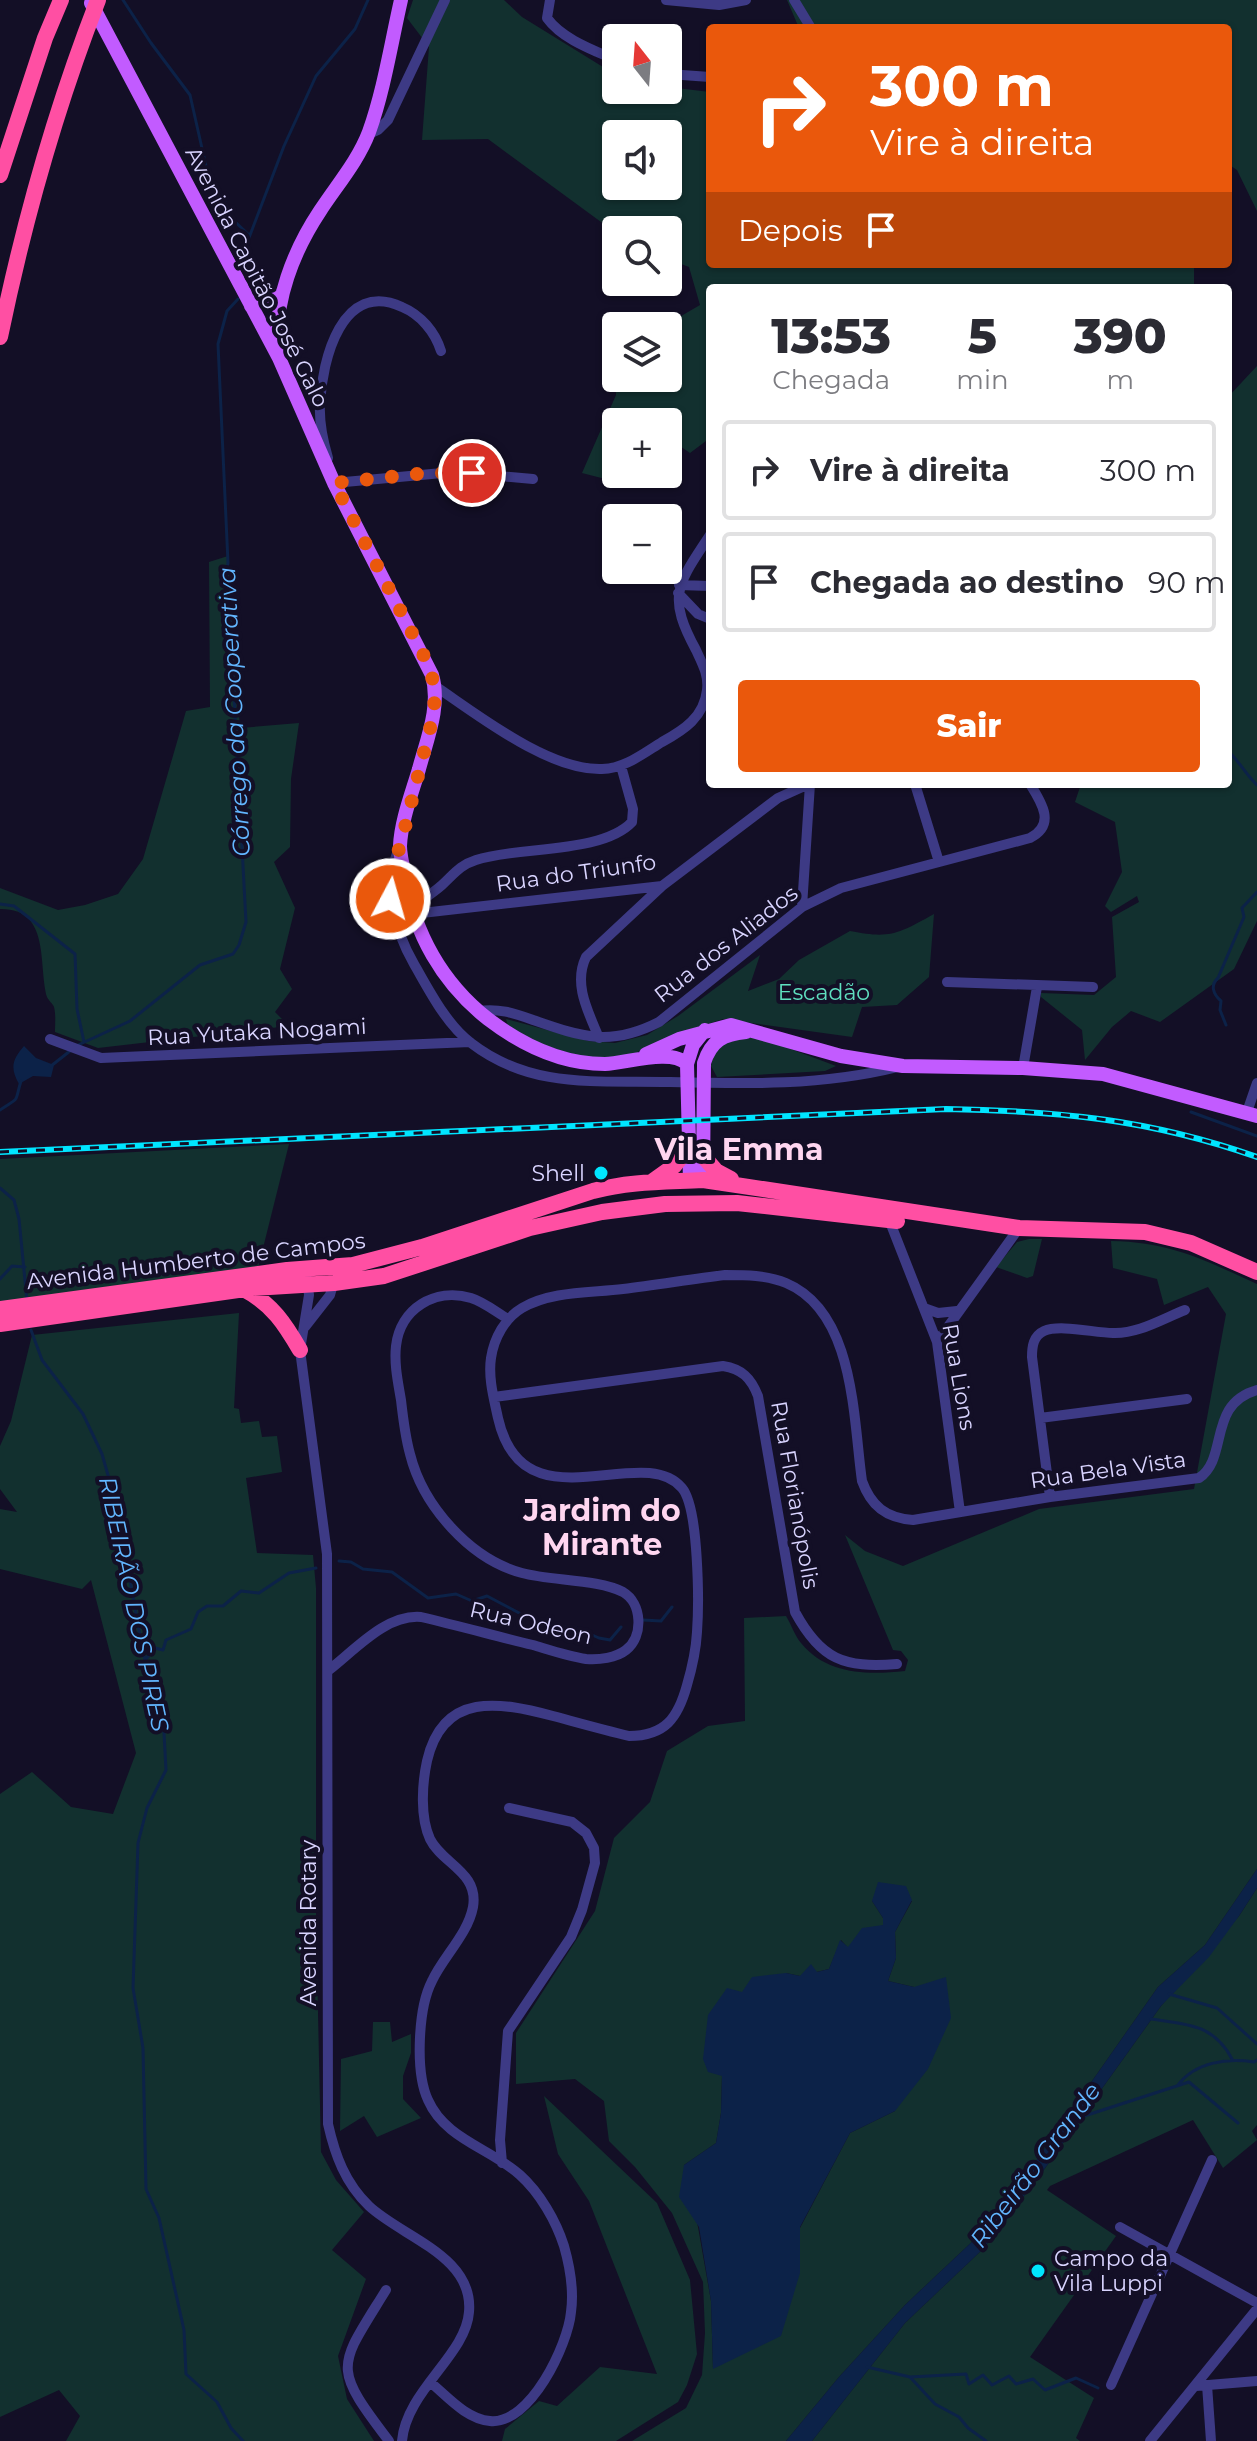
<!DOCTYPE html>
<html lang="pt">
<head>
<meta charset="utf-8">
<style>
	body { margin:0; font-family:Montserrat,sans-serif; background:#f7f7f7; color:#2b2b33; height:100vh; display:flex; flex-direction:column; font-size:30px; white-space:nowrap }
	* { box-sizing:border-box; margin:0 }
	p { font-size:26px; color:#7c7c81 }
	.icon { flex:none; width:44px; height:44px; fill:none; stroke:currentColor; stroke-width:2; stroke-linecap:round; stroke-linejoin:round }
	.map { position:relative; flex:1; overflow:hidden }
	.sheet { position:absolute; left:706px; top:284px; width:526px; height:504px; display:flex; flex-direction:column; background:#fff; border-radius:8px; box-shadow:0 2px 6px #0004 }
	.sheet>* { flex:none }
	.top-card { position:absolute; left:706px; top:24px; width:526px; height:244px; border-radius:8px; box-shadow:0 2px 6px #0004; background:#ea580c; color:#fff; overflow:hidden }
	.needle { width:52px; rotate:343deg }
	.tools { position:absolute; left:602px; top:24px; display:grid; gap:16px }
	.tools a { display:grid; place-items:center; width:80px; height:80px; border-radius:8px; background:#fff; box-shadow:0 2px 6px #0004; font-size:40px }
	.pin { position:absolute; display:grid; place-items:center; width:68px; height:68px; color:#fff; margin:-34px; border:4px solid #fff; border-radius:50%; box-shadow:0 2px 8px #0007 }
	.me { position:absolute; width:88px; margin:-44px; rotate:6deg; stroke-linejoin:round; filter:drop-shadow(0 0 6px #0008) }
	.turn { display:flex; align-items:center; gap:28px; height:168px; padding:0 32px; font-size:36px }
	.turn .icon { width:104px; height:104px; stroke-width:2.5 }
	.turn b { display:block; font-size:56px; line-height:68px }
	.then { display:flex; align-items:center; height:76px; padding:0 32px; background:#0003; gap:16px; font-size:30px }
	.eta { display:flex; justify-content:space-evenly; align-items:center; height:136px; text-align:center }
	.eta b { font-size:48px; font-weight:800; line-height:56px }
	.cta { display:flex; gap:16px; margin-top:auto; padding:16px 32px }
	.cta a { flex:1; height:92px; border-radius:8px; background:#ea580c; color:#fff; font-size:32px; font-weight:800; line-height:92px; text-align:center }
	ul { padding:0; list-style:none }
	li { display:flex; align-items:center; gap:24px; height:100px; margin:0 16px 12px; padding:0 16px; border:4px solid #e1e1e2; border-radius:8px }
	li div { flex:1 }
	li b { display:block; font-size:30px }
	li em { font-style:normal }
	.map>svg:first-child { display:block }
	.green { fill:#12302f; fill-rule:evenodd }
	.water { fill:#0c2248 }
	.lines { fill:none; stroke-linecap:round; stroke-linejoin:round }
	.stream { stroke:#0c2248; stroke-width:3 }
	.minor { stroke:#3d3a85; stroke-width:10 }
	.major { stroke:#c25bff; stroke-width:14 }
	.highway { stroke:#ff4fa3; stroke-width:16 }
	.rail-casing { stroke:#00e5ff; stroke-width:6 }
	.rail { stroke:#130f26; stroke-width:3; stroke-dasharray:9; stroke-linecap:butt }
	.route { stroke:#ea580c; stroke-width:14; stroke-dasharray:0 25.2 }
	.poi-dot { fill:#00e5ff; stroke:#130f26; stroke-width:3 }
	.labels { text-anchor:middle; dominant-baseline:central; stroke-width:8; stroke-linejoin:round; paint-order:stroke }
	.street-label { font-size:22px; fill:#d9d4ff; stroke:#130f26 }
	.park-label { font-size:22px; fill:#5fe0c0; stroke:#130f26 }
	.poi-label { font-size:22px; fill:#d9d4ff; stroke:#130f26; text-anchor:end }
	.water-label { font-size:24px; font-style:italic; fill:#62b6ff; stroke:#130f26 }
	.district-label { font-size:30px; font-weight:bold; fill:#ffd6f0; stroke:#130f26 }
</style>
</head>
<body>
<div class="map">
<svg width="1257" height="2441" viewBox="0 0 1257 2441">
	<rect width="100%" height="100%" fill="#130f26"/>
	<!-- green -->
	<path class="green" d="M413,0H504L522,17L616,75V90H668V87L710,92V264H1194V288H710V438L690,453L668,438V422H616V474H623L617,482L582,473L616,395L615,354L616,378H668V326H664L700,305L689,267L668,259V230H616V233L488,139L422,140L429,47L407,18ZM616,134H668V186H616Z
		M787,0H1257V211L1237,170L1228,164V28H799Z
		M1257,366V921L1234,969L1160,1022L1131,1011L1112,1027L1085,1060L1082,1030L1041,997V993L1094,995L1116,977L1112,917L1139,902L1137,896L1111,912L1105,906L1122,872L1115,822L1075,802L1081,784H1228V397Z
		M228,556L240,728L299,723L291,779L290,847L274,862L295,908L280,969L292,989L275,1012L289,1026L98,1048L55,1032C55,1025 56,1014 54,1007C53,1004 49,1001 47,997C38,965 51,908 0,909V888L58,910L85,905L118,894L143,859L186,711L210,707L209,562Z
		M934,914L929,977L897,1005L862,1007L852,1037L723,1019L695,1028L628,1056L591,1059L525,1040L508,1026L506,1019L588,1041L615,1043L647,1035L678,1016L760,955L748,991L779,979L799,960L850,931C890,939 898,934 934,914Z
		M747,1036L764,1039L836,1066L825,1071L717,1077L711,1066L714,1052L728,1041Z
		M289,1144L258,1268L0,1304V1159Z
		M1029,1239H1042L1033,1276L1027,1278L996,1267L1017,1242Z
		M1111,1241C1171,1242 1204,1260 1257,1284V1869L1205,1945L1158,1987L1029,2171L975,2239L905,2305L839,2377L786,2441H632L686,2408L702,2375L705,2333L703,2282L672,2213L635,2167L609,2141L604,2101L575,2079L516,2084V2033L595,1911L614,1838L650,1802L667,1751L708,1726L745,1721L744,1618L786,1616C791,1624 795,1636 801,1643C827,1675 868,1675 905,1671L908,1660L901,1651L893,1650L845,1535L865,1551L903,1566L1039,1509L1194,1489L1226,1314L1208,1287L1164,1305L1157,1279L1113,1268ZM872,1901H912L895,1932L896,1958L888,1981L914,1987L895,2111L850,2133L800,2228L799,2273L713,2368L711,2301L698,2227L684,2165L716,2143L721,2113L722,2075L786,1973L800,1976L829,1969L841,1940L848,1948L883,1925V1918Z
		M239,1313L234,1408L239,1409L241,1423L259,1421L262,1437L277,1436L282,1472L246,1478L257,1553L313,1555L316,1588V1919L321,2152L336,2180L364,2212L332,2250L366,2279L338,2356L347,2399L374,2441H66L80,2416L59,2390L0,2417V1794L32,1772L71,1807L113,1814L136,1753L91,1580L82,1589L0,1569V1509L17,1512L0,1489V1446L11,1421L32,1335Z
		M1257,1888V2125L1252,2131L1257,2140L1223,2168L1193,2120L1050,2186L1047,2190L1116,2236L1030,2357L1094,2398L1076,2438L1080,2441H812L905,2323L984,2248L1038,2178L1161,2006L1239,1916Z
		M373,2022H390L392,2042L411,2034V2053L403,2076V2099L421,2118L377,2137L364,2116L340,2131L341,2059L372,2051Z
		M544,2096L657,2203L690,2280L697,2354L687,2385L678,2402L616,2441H502L505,2429L539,2401L557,2406L600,2367L657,2374L589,2201L558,2154Z"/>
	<!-- water -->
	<path class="water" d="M24,1046L36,1058L54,1065L51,1077L33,1076L19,1084C10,1068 12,1060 24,1046Z
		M1257,1869V1888L1239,1916L1209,1957L1161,2006L1038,2178L984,2248L905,2323L812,2441H786L839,2377L905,2305L975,2239L1029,2171L1158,1987L1205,1945Z
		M878,1882L906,1886L912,1900L895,1932L896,1958L888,1981L914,1987L946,1977L951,2018L928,2069L895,2111L850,2133L800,2227V2273L781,2336L713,2369L711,2301L699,2227L679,2197L684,2165L716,2143L721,2113L722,2076L708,2072L703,2059L708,2015L727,1988L742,1992L752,1977L786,1973L800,1976L811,1964L817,1972L829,1969L840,1940L848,1947L862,1928L883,1925V1918L872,1901Z"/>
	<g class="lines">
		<!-- stream -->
		<path class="stream" d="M123,0L151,43L190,95L208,175L225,201L229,216L249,235
			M247,267V243L284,146L316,76L355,29L368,0
			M1228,751C1240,762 1246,775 1257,785
			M0,904L14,906L75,954L77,1009L84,1042
			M1226,1025L1220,1010L1221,1001C1213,994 1210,985 1218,978L1244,917L1242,908L1257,892
			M76,1046L130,1021L200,965L233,954L239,945L246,922L229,602L225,579L228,563L218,344L227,311L238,299
			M51,1066L70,1051
			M0,1110C21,1096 14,1104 21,1081
			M1191,1112L1257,1136
			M0,1188L14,1200L19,1219L27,1301
			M0,1279L12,1266L25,1267
			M31,1330L42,1360L83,1414L102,1454L117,1507L143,1653L163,1714L166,1770L147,1808L138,1843L133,1988L143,2048L146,2189L159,2218L184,2330L186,2374L217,2402L231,2428L243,2441
			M339,1561L351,1562L363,1569L392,1572L428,1598L456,1594L472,1601L487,1596L542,1625L574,1627L599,1638L610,1640L621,1627
			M643,1620L661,1621L672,1607
			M145,1660L155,1648L163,1650L166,1640L191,1629L198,1612L207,1606H223L241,1591L259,1593L289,1573L316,1568
			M1169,1994L1217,2008L1257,2044
			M1151,2019C1186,2024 1214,2024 1232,2059
			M1178,2085C1195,2062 1227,2058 1254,2062L1257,2060
			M1078,2118L1189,2082L1238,2123
			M867,2367L910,2377L935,2404L959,2417L968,2428L986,2441
			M910,2377L966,2374L969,2384L983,2375L992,2385L1009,2376L1016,2384L1033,2379L1045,2390L1076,2378L1098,2388"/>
		<!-- minor -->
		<path class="minor" d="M550,0L547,18C562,39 593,50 616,60
			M666,0L719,5L746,0
			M794,0L811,28
			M668,74L710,77
			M369,134L378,130L388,120L445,0
			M328,458C323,441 319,422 320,404C322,360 342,279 402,307C421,315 435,332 441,351
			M334,483L453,472L533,479
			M679,585L710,586
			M678,593L698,614L710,619
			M435,686C478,715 549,771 602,769C624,769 644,753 662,742C684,730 704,717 707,690C709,675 702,663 696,650C666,595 678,584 710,535
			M915,784L939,862
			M399,848C383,887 394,929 414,964C429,990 446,1024 471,1043C532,1090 598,1080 669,1082C747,1084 821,1086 898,1067
			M412,907C422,900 433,893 442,885C454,874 460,865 476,860C518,846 602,854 632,822L633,809L621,766
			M802,907L810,784
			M413,914L662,886L778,798L809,784
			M947,982L1093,987
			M478,1011C499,1008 513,1013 533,1020C582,1037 610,1047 659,1022L802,907L841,888L1030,838C1056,825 1042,803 1030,784
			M599,1038C588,1011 573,984 586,957L662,886
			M50,1039L101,1058L470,1042
			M1023,1068L1037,987
			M1247,1112L1257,1083
			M888,1217L937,1342L960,1512
			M307,1279L309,1295L300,1350L327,1554L328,2124C335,2155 345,2183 369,2206C402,2237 474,2256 469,2312C466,2355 406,2391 402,2441
			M924,1308L938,1313L957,1311
			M305,1327L330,1295L334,1281
			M937,1342L1019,1228
			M494,1397L723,1366C742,1369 751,1378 758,1396L795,1612C821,1660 844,1668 897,1664
			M1040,1418L1187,1399
			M1050,1497L1032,1357C1032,1347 1033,1336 1044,1331C1060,1324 1095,1333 1113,1333C1138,1334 1162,1319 1185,1310
			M329,1670C355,1650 386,1614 421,1617C459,1626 496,1636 533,1645C550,1650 568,1656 586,1659C599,1660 616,1658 626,1650C644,1636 642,1603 623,1592C598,1579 551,1581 522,1573C470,1559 423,1506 410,1454C405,1436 403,1418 401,1400C398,1382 394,1364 396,1346C400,1309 435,1287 471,1298C484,1302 496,1312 508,1319
			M502,2163L500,2140L508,2031L571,1937L582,1910L595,1863L594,1848L586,1833L572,1822L509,1808
			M1120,2227L1257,2303
			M386,2290C338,2368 331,2365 389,2441
			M430,2382C447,2396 466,2419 490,2421C530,2425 568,2345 571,2312C574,2290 570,2267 564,2246C556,2221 540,2193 520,2175C490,2148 445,2139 428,2100C415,2072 418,2008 432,1981C443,1957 468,1934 473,1907C479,1872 442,1864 430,1839C420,1817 422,1784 427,1761C443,1691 500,1702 553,1716C579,1723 604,1730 629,1736C665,1736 678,1718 687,1685C692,1668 696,1650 697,1632C699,1604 699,1508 682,1488C642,1440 523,1530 498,1418C494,1399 488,1378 491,1358C494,1338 505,1318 522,1308C551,1291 590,1293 623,1289C657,1285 691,1279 725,1275C745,1275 767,1275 786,1283C855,1312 853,1418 862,1481C871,1506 886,1518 913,1520L1050,1497L1199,1478C1229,1458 1207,1404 1257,1390
			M1111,2385L1212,2160
			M1207,2385L1211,2441
			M1196,2386L1257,2381
			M1150,2441L1257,2309"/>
		<!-- major -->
		<path class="major" d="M91,3L279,358L334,483L432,675C441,706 427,739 419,769C412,793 401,821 400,846C400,855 403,867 405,876C414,933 442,983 488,1019C522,1045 562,1064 605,1064C627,1063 672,1048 687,1064
			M251,306L282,294
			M278,350C273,302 294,250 320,211C337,185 358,161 369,132C384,90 391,44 401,0
			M646,1054L679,1039L731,1025L841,1056L903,1066L1023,1068L1103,1074L1257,1116
			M703,1180L704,1063C711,1041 723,1034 746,1032
			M690,1181L687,1064L693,1045L705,1030"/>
		<!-- highway -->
		<path class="highway" d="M0,175L45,38L61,0
			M0,337C24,221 55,110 98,0
			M704,1157L716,1171L731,1179
			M653,1181L674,1166L689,1147
			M245,1290C272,1304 285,1324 300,1350
			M0,1309L287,1270L353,1265L422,1247L593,1191C630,1181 665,1182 703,1180L1019,1228L1145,1232L1191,1243L1257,1272
			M0,1324L252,1288L334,1283L384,1276L530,1228L602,1212L665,1204L737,1203L897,1221"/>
		<!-- rail casing -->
		<g class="rail-casing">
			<path id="rail" d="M0,1152L946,1109C1059,1111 1149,1119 1257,1157"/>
		</g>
		<!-- rail -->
		<use href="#rail" class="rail"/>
	</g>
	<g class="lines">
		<!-- route -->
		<path class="route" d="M390,899L393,863L400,847L434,713L435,686L425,658L334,483L427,473H472"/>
	</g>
	<!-- markers -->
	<g class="poi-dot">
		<circle cx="601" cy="1173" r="8"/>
		<circle cx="1038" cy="2271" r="8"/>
	</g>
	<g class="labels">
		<!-- street labels -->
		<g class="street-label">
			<text transform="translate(257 277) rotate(63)">Avenida Capitão José Galo</text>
			<text transform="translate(576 873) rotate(-8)">Rua do Triunfo</text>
			<text transform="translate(726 944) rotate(-38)">Rua dos Aliados</text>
			<text transform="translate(257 1032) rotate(-3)">Rua Yutaka Nogami</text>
			<text transform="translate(196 1261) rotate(-7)">Avenida Humberto de Campos</text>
			<text transform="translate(959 1377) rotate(80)">Rua Lions</text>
			<text transform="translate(1108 1470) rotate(-8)">Rua Bela Vista</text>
			<text transform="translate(795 1495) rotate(80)">Rua Florianópolis</text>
			<text transform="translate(531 1623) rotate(13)">Rua Odeon</text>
			<text transform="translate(308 1923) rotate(-90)">Avenida Rotary</text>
		</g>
		<!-- park labels -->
		<g class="park-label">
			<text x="824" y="992">Escadão</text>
		</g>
		<!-- poi labels -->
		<g class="poi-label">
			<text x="585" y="1173">Shell</text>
			<text x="1054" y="2258" text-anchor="start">Campo da<tspan x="1054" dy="25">Vila Luppi</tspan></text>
		</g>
		<!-- water labels -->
		<g class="water-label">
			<text transform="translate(234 712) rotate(-93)">Córrego da Cooperativa</text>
			<text transform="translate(134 1604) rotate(78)">RIBEIRÃO DOS PIRES</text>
			<text transform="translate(1035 2165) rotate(-53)">Ribeirão Grande</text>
		</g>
		<!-- district labels -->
		<g class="district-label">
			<text x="739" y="1149">Vila Emma</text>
			<text x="602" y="1510">Jardim do<tspan x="602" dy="34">Mirante</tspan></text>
		</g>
	</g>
</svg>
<div class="tools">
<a><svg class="needle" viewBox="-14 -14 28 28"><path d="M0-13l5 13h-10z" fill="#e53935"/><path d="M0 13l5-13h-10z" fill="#7c7c81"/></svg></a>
<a><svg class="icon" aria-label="sound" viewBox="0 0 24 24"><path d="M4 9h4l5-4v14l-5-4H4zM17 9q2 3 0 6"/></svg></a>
<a><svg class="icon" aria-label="search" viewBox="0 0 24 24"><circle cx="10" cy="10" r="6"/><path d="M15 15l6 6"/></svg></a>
<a><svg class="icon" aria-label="layers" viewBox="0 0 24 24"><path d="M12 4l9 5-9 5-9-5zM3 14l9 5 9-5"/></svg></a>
<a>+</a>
<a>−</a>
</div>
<div class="pin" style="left:472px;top:473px;background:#d93025"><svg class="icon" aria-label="arrive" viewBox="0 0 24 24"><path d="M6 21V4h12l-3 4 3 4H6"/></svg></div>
<svg class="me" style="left:390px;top:899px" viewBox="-20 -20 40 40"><circle r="17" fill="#ea580c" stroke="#fff" stroke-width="3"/><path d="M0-11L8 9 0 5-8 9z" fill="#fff"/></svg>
<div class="top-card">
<div class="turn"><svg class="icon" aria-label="right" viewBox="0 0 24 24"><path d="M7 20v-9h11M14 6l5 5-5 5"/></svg><div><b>300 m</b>Vire à direita</div></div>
<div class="then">Depois<svg class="icon" aria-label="arrive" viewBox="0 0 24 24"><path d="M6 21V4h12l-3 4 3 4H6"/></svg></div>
</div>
<section class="sheet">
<div class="eta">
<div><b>13:53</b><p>Chegada</p></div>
<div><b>5</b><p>min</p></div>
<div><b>390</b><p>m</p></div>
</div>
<ul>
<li><svg class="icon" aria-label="right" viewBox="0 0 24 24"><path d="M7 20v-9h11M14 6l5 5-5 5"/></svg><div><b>Vire à direita</b></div><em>300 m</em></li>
<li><svg class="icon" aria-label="arrive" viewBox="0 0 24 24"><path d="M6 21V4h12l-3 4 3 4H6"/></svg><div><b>Chegada ao destino</b></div><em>90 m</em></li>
</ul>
<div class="cta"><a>Sair</a></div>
</section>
</div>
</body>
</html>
